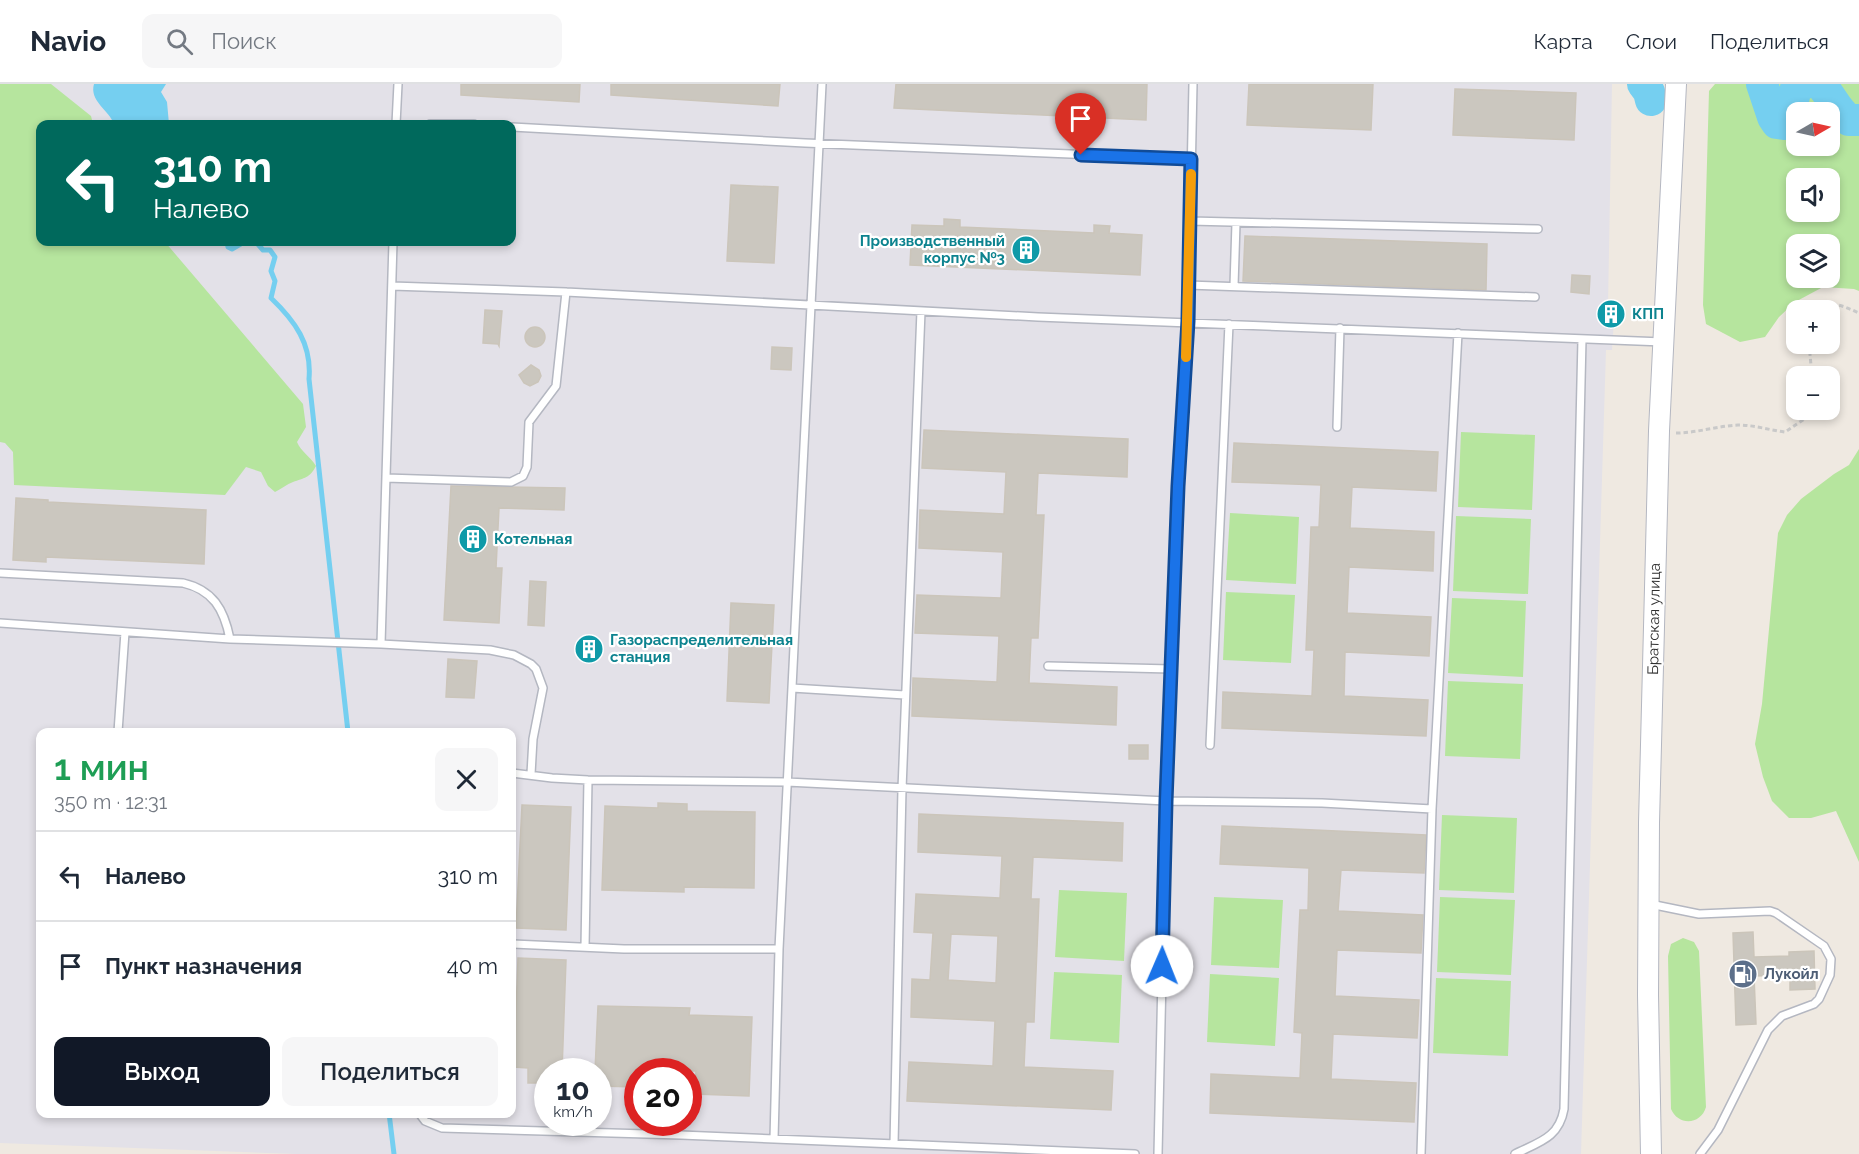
<!DOCTYPE html>
<html lang="ru">
<head>
<meta charset="utf-8">
<style>
	body { margin:0; font-family:Raleway,sans-serif; background:#f6f6f7; color:#1f2937; height:100vh; display:flex; flex-direction:column; font-size:22px; white-space:nowrap }
	* { box-sizing:border-box; margin:0 }
	p { font-size:20px; color:#747a83 }
	.icon { flex:none; width:33px; height:33px; fill:none; stroke:currentColor; stroke-width:2; stroke-linecap:round; stroke-linejoin:round }
	.map { position:relative; flex:1; overflow:hidden }
	.panel { position:absolute; left:36px; top:644px; width:480px; height:390px; display:flex; flex-direction:column; background:#fff; border-radius:12px; box-shadow:0 3px 9px #0003 }
	.panel>* { flex:none }
	.hud { position:absolute; left:36px; top:36px; width:480px; height:126px; border-radius:12px; box-shadow:0 3px 9px #0003; background:#00695c; color:#fff; overflow:hidden }
	.needle { width:39px; rotate:81deg }
	.controls { position:absolute; left:1786px; top:18px; display:grid; gap:12px }
	.controls a { display:grid; place-items:center; width:54px; height:54px; border-radius:12px; background:#fff; box-shadow:0 3px 9px #0003; font-size:30px }
	.speed { position:absolute; left:534px; top:974px; display:flex; gap:12px; font-size:30px; font-weight:700; text-align:center }
	.speed>* { display:grid; place-content:center; width:78px; height:78px; border-radius:50%; background:#fff; box-shadow:0 3px 9px #0003; line-height:1 }
	.speed small { font-size:15px; font-weight:400 }
	.speed .limit { border:9px solid #d22; background:#fff; color:#111 }
	.pin { position:absolute; display:grid; place-items:center; width:51px; height:51px; color:#fff; margin:-62px -26px; border-radius:50% 50% 50% 0; rotate:-45deg; box-shadow:0 0 6px #0007 }
	.pin .icon { rotate:45deg }
	.me { position:absolute; width:66px; margin:-33px; rotate:1deg; stroke-linejoin:round; filter:drop-shadow(0 0 4px #0008) }
	.turn { display:flex; align-items:center; gap:21px; height:126px; padding:0 18px; font-size:27px }
	.turn .icon { width:78px; height:78px; stroke-width:2.5 }
	.turn b { display:block; font-size:42px; line-height:51px }
	.round { display:grid; place-items:center; flex:none; width:63px; height:63px; border-radius:12px; background:#f6f6f7 }
	.summary { display:flex; align-items:center; justify-content:space-between; height:102px; padding:0 18px }
	h1 { font-size:36px; font-weight:600; line-height:45px; color:#1e9e55 }
	.cta { display:flex; gap:12px; margin-top:auto; padding:12px 18px }
	.cta a { flex:1; height:69px; border-radius:12px; background:#111827; color:#fff; font-size:24px; font-weight:600; line-height:69px; text-align:center }
	.cta a+a { background:#f6f6f7; color:#1f2937 }
	ul { padding:0; list-style:none }
	li { display:flex; align-items:center; gap:18px; height:90px; padding:0 18px; border-top:2px solid #e0e1e3 }
	li div { flex:1 }
	li b { display:block; font-size:22px }
	li em { font-style:normal }
	header { display:flex; align-items:center; gap:36px; box-sizing:border-box; height:84px; padding:0 30px; background:#fff; border-bottom:2px solid #e0e1e3 }
	header strong { font-size:28px }
	nav { display:flex; gap:33px; margin-inline-start:auto; font-size:21px }
	.search { width:420px; height:54px; background:#f6f6f7; display:flex; align-items:center; gap:15px; box-sizing:border-box; padding:0 21px; border-radius:12px; color:#747a83; font-size:22px }
	.map>svg:first-child { display:block }
	.industrial { fill:#e3e1e8; fill-rule:evenodd }
	.green { fill:#b6e59e; fill-rule:evenodd }
	.water { fill:#75cff0 }
	.lines { fill:none; stroke-linecap:round; stroke-linejoin:round }
	.stream { stroke:#75cff0; stroke-width:5 }
	.river { stroke:#75cff0; stroke-width:32 }
	.building { fill:#cbc7bf; stroke:#cbc5ba; stroke-width:1.5; fill-rule:evenodd }
	.service-casing { stroke:#b4b7c1; stroke-width:10 }
	.secondary-casing { stroke:#b4b7c1; stroke-width:22 }
	.path { stroke:#c9c9c9; stroke-width:3; stroke-dasharray:4.5 3; stroke-linecap:butt }
	.service { stroke:#fff; stroke-width:7 }
	.secondary { stroke:#fff; stroke-width:20 }
	.route-casing { stroke:#114b97; stroke-width:15 }
	.route { stroke:#1a73e8; stroke-width:10 }
	.slow { stroke:#f59e0b; stroke-width:10 }
	.labels { text-anchor:middle; dominant-baseline:central; stroke-width:4.5; stroke-linejoin:round; paint-order:stroke }
	.culture-label { font-size:15px; font-weight:bold; fill:#0d838f; stroke:#fff; text-anchor:start }
	.street-label { font-size:15px; fill:#2e2e2e; stroke:#fff }
	.service-label { font-size:15px; font-weight:bold; fill:#4e5e75; stroke:#fff; text-anchor:start }
</style>
</head>
<body>
<header>
<strong>Navio</strong>
<div class="search"><svg class="icon" aria-label="search" viewBox="0 0 24 24"><circle cx="10" cy="10" r="6"/><path d="M15 15l6 6"/></svg>Поиск</div>
<nav><a>Карта</a><a>Слои</a><a>Поделиться</a></nav>
</header>
<div class="map">
<svg width="1859" height="1070" viewBox="0 0 1859 1070">
	<rect width="100%" height="100%" fill="#efe9e1"/>
	<!-- industrial -->
	<path class="industrial" d="M0,0H1612L1608,222L1618,223V236H1614L1612,266H1606L1581,1070H297L0,1059ZM40,40H512V158H40ZM40,648H512V1029H40ZM548,987H598V1038H548ZM638,987H688V1038H638Z"/>
	<!-- green -->
	<path class="green" d="M0,0H51L91,32L93,40H40V158H165L303,320L306,343L297,358C301,368 310,372 316,382C310,394 304,394 293,398C287,400 281,405 275,408L268,402L261,388L246,383L225,411L14,401L13,368L5,359L0,358Z
		M1715,0H1859V207L1854,205L1823,203L1795,218L1779,233L1765,253L1740,258L1706,240L1703,221L1709,7ZM1797,28H1830V62H1797ZM1830,94V128H1797V94ZM1830,160V194H1797V160Z
		M1461,348L1535,351L1532,426L1458,423Z
		M1859,365V778L1836,727L1811,734H1789L1772,717L1763,693L1755,660L1762,620L1778,449L1787,431L1801,415L1834,390L1849,381Z
		M1230,429L1299,433L1296,500L1226,496Z
		M1456,432L1531,435L1528,510L1453,507Z
		M1226,508L1295,511L1291,579L1223,576Z
		M1452,514L1526,517L1523,593L1448,589Z
		M1448,597L1523,600L1520,675L1445,672Z
		M1442,731L1517,734L1514,809L1439,806Z
		M1059,806L1127,809L1124,877L1055,873Z
		M1214,813L1283,816L1279,884L1211,881Z
		M1440,813L1515,816L1511,891L1437,888Z
		M1683,854L1694,858L1699,867L1706,1023C1701,1041 1678,1042 1671,1025L1668,872L1671,860Z
		M1054,888L1122,891L1119,959L1050,955Z
		M1210,890L1279,894L1275,962L1207,958Z
		M1436,894L1511,897L1508,972L1433,969Z"/>
	<!-- water -->
	<path class="water" d="M94,0H166L161,8L167,18L169,40H114C109,26 89,17 94,0Z"/>
	<g class="lines">
		<!-- stream -->
		<path class="stream" d="M227,158L228,163L232,165L244,158
			M256,158L263,166H270L275,173L271,187L275,197L271,214C295,237 312,260 309,295L348,648
			M389,1029L394,1070"/>
		<!-- river -->
		<path class="river" d="M1643,0L1649,8L1651,16
			M1762,0L1773,33L1777,39L1784,40L1792,30V20L1796,4L1803,0
			M1820,0C1831,11 1836,26 1849,36H1859"/>
	</g>
	<!-- building -->
	<path class="building" d="M461,0H580L579,18L461,11Z
		M611,0H780L778,22L611,11Z
		M896,0H1147L1146,36L894,24Z
		M1249,0H1373L1371,46L1247,41Z
		M1455,5L1576,9L1574,56L1453,51Z
		M731,101L778,103L774,179L727,177Z
		M944,135L960,136V143L1094,149V141L1110,142L1109,149L1142,151L1140,191L910,181L912,141L944,142Z
		M1245,152L1487,160L1486,206L1243,197Z
		M1572,191L1590,192L1589,210L1571,208Z
		M1605,223H1618V236H1605Z
		M485,226L502,227L499,262L498,260L483,259Z
		M525 253a10 10 0 1 1 20 0a10 10 0 1 1-20 0Z
		M772,263L792,264L791,286L771,285Z
		M531,281L539,286L541,292L538,298L530,302L524,299L519,291Z
		M924,346L1128,355L1127,393L1038,389L1036,431H1044L1038,554H1031L1029,599L1117,603L1116,641L912,632L913,594L997,598L999,552L915,549L917,511L1001,514L1003,468L919,464L920,426L1004,430L1006,388L922,384Z
		M1234,359L1438,368L1436,407L1352,403L1350,444L1434,448L1433,487L1349,483L1347,529L1431,533L1429,572L1345,568L1344,612L1428,616L1426,652L1222,644L1223,608L1312,612L1314,566H1306L1311,443H1319L1321,401L1232,398Z
		M451,402L565,404L564,426L499,424L496,484H502L499,539L444,536Z
		M16,414L48,416V418L206,426L204,480L46,473V478L13,476Z
		M530,497L546,498L544,542L528,541Z
		M731,519L774,521L769,619L727,617Z
		M448,575L477,577L474,614L446,613Z
		M1129,661H1148V675H1129Z
		M658,719L687,720V727L755,728L754,804L684,803V808L602,806L605,722L658,724Z
		M522,721L571,723L566,846L516,844Z
		M919,730L1123,739L1122,777L1033,773L1031,815H1039L1034,938H1026L1024,983L1113,987L1111,1026L907,1017L909,978L993,982L995,937L911,933L912,895L930,896L933,849L914,848L916,810L1000,814L1002,772L918,768ZM951,850L998,852L996,899L948,896Z
		M1222,742L1426,751L1424,789L1341,786L1338,827L1423,831L1421,869L1337,866L1335,912L1419,916L1417,954L1333,950L1331,995L1416,999L1414,1038L1210,1029L1211,990L1300,994L1302,949L1294,948L1300,826H1308L1309,784L1220,780Z
		M1753,848L1754,873L1789,872V868L1814,867L1815,905L1790,906V891L1754,892L1756,940L1736,941L1733,849Z
		M518,874L566,876L562,987H548V999H528V984L514,983Z
		M598,922L690,924L689,931L752,933L749,1012L695,1010L696,987H638V1003L598,1002V987H595Z"/>
	<g class="lines">
		<!-- service casing -->
		<g class="service-casing">
			<path id="service" d="M396,40L398,0
				M430,40H474
				M512,43L805,59L1191,75
				M1190,137L1538,145
				M1188,201L1535,213
				M392,202L566,208L1038,233L1663,258
				M1234,202L1236,139
				M1337,343L1340,244
				M386,394L511,398L523,392L527,383L529,338L556,302L566,208
				M0,489L183,499C213,506 224,525 230,555
				M0,539L230,555L381,560L490,566L514,571L531,580L536,585L543,604L533,655L531,690
				M381,560L393,158
				M1048,582L1171,585
				M792,604L905,611
				M118,648L125,548
				M1210,661L1229,240
				M512,689L552,694L588,696L787,698L1166,717L1322,719L1432,725
				M1650,820L1699,830L1770,827L1776,829L1824,862L1831,875L1830,891L1819,915L1814,920L1782,932L1768,946L1718,1046L1700,1070
				M513,860L624,865H779
				M585,863L588,696
				M419,1029L425,1037L442,1044L681,1051L1135,1070
				M774,1055L779,865L822,0
				M894,1060L902,705L921,227
				M1158,1070L1166,717L1178,402L1188,237L1193,0
				M1421,1070L1432,725L1458,249
				M1515,1070C1539,1058 1559,1054 1564,1025L1582,255"/>
		</g>
		<!-- secondary casing -->
		<g class="secondary-casing">
			<path id="secondary" d="M1651,1070L1648,911L1649,739L1659,347L1676,0"/>
		</g>
		<!-- path -->
		<path class="path" d="M1818,226C1831,215 1845,223 1859,229
			M1809,260L1812,292
			M1676,349C1697,349 1717,342 1738,341C1754,341 1769,346 1785,348L1803,336L1810,326"/>
		<!-- service -->
		<use href="#service" class="service"/>
		<!-- secondary -->
		<use href="#secondary" class="secondary"/>
	</g>
	<g class="lines">
		<!-- route casing -->
		<g class="route-casing">
			<path id="route" d="M1081,71L1191,75L1188,237L1178,402L1166,717L1162,882"/>
		</g>
		<!-- route -->
		<use href="#route" class="route"/>
		<!-- slow -->
		<path class="slow" d="M1186,273L1191,90"/>
	</g>
	<!-- icons -->
	<defs>
		<g id="building-disc" transform="scale(1.5)"><circle r="9.5" fill="#0f9aa8" stroke="#fff"/><path d="M-4-6H4V6H1V3H-1V6H-4ZM-2.5-4.3h1.7v1.8h-1.7ZM.8-4.3h1.7v1.8H.8ZM-2.5-1h1.7V.8h-1.7ZM.8-1h1.7V.8H.8Z" fill="#fff"/></g>
		<g id="fuel-disc" transform="scale(1.5)"><circle r="9.5" fill="#5c6f8a" stroke="#fff"/><path d="M-5.5-6h7V0h2V4h1.3V-2.5L3-4.5l.8-.8L6-3V5H2.5V1h-1V6h-7ZM-4.2-4.7v3.2H.2V-4.7Z" fill="#fff"/></g>
	</defs>
	<g fill-rule="evenodd">
		<use href="#building-disc" x="1026" y="166"/>
		<use href="#building-disc" x="1611" y="230"/>
		<use href="#building-disc" x="473" y="455"/>
		<use href="#building-disc" x="589" y="565"/>
		<use href="#fuel-disc" x="1743" y="890"/>
	</g>
	<g class="labels">
		<!-- culture labels -->
		<g class="culture-label">
			<text x="1005" y="157" text-anchor="end">Производственный<tspan x="1005" dy="17">корпус №3</tspan></text>
			<text x="1632" y="230">КПП</text>
			<text x="494" y="455">Котельная</text>
			<text x="610" y="556">Газораспределительная<tspan x="610" dy="17">станция</tspan></text>
		</g>
		<!-- street labels -->
		<g class="street-label">
			<text transform="translate(1654 535) rotate(-89)">Братская улица</text>
		</g>
		<!-- service labels -->
		<g class="service-label">
			<text x="1764" y="890">Лукойл</text>
		</g>
	</g>
</svg>
<div class="controls">
<a><svg class="needle" viewBox="-14 -14 28 28"><path d="M0-13l5 13h-10z" fill="#e53935"/><path d="M0 13l5-13h-10z" fill="#747a83"/></svg></a>
<a><svg class="icon" aria-label="sound" viewBox="0 0 24 24"><path d="M4 9h4l5-4v14l-5-4H4zM17 9q2 3 0 6"/></svg></a>
<a><svg class="icon" aria-label="layers" viewBox="0 0 24 24"><path d="M12 4l9 5-9 5-9-5zM3 14l9 5 9-5"/></svg></a>
<a>+</a>
<a>−</a>
</div>
<div class="speed"><div>10<small>km/h</small></div><div class="limit">20</div></div>
<div class="pin" style="left:1081px;top:71px;background:#d93025"><svg class="icon" aria-label="arrive" viewBox="0 0 24 24"><path d="M6 21V4h12l-3 4 3 4H6"/></svg></div>
<svg class="me" style="left:1162px;top:882px" viewBox="-20 -20 40 40"><circle r="19" fill="#fff"/><path d="M0-13L10 11 0 6-10 11z" fill="#1a73e8"/></svg>
<div class="hud">
<div class="turn"><svg class="icon" aria-label="left" viewBox="0 0 24 24"><path d="M17 20v-9H6M10 6l-5 5 5 5"/></svg><div><b>310 m</b>Налево</div></div>
</div>
<section class="panel">
<div class="summary"><div><h1>1 мин</h1><p>350 m · 12:31</p></div><a class="round"><svg class="icon" aria-label="close" viewBox="0 0 24 24"><path d="M6 6l12 12M18 6L6 18"/></svg></a></div>
<ul>
<li><svg class="icon" aria-label="left" viewBox="0 0 24 24"><path d="M17 20v-9H6M10 6l-5 5 5 5"/></svg><div><b>Налево</b></div><em>310 m</em></li>
<li><svg class="icon" aria-label="arrive" viewBox="0 0 24 24"><path d="M6 21V4h12l-3 4 3 4H6"/></svg><div><b>Пункт назначения</b></div><em>40 m</em></li>
</ul>
<div class="cta"><a>Выход</a><a>Поделиться</a></div>
</section>
</div>
</body>
</html>
